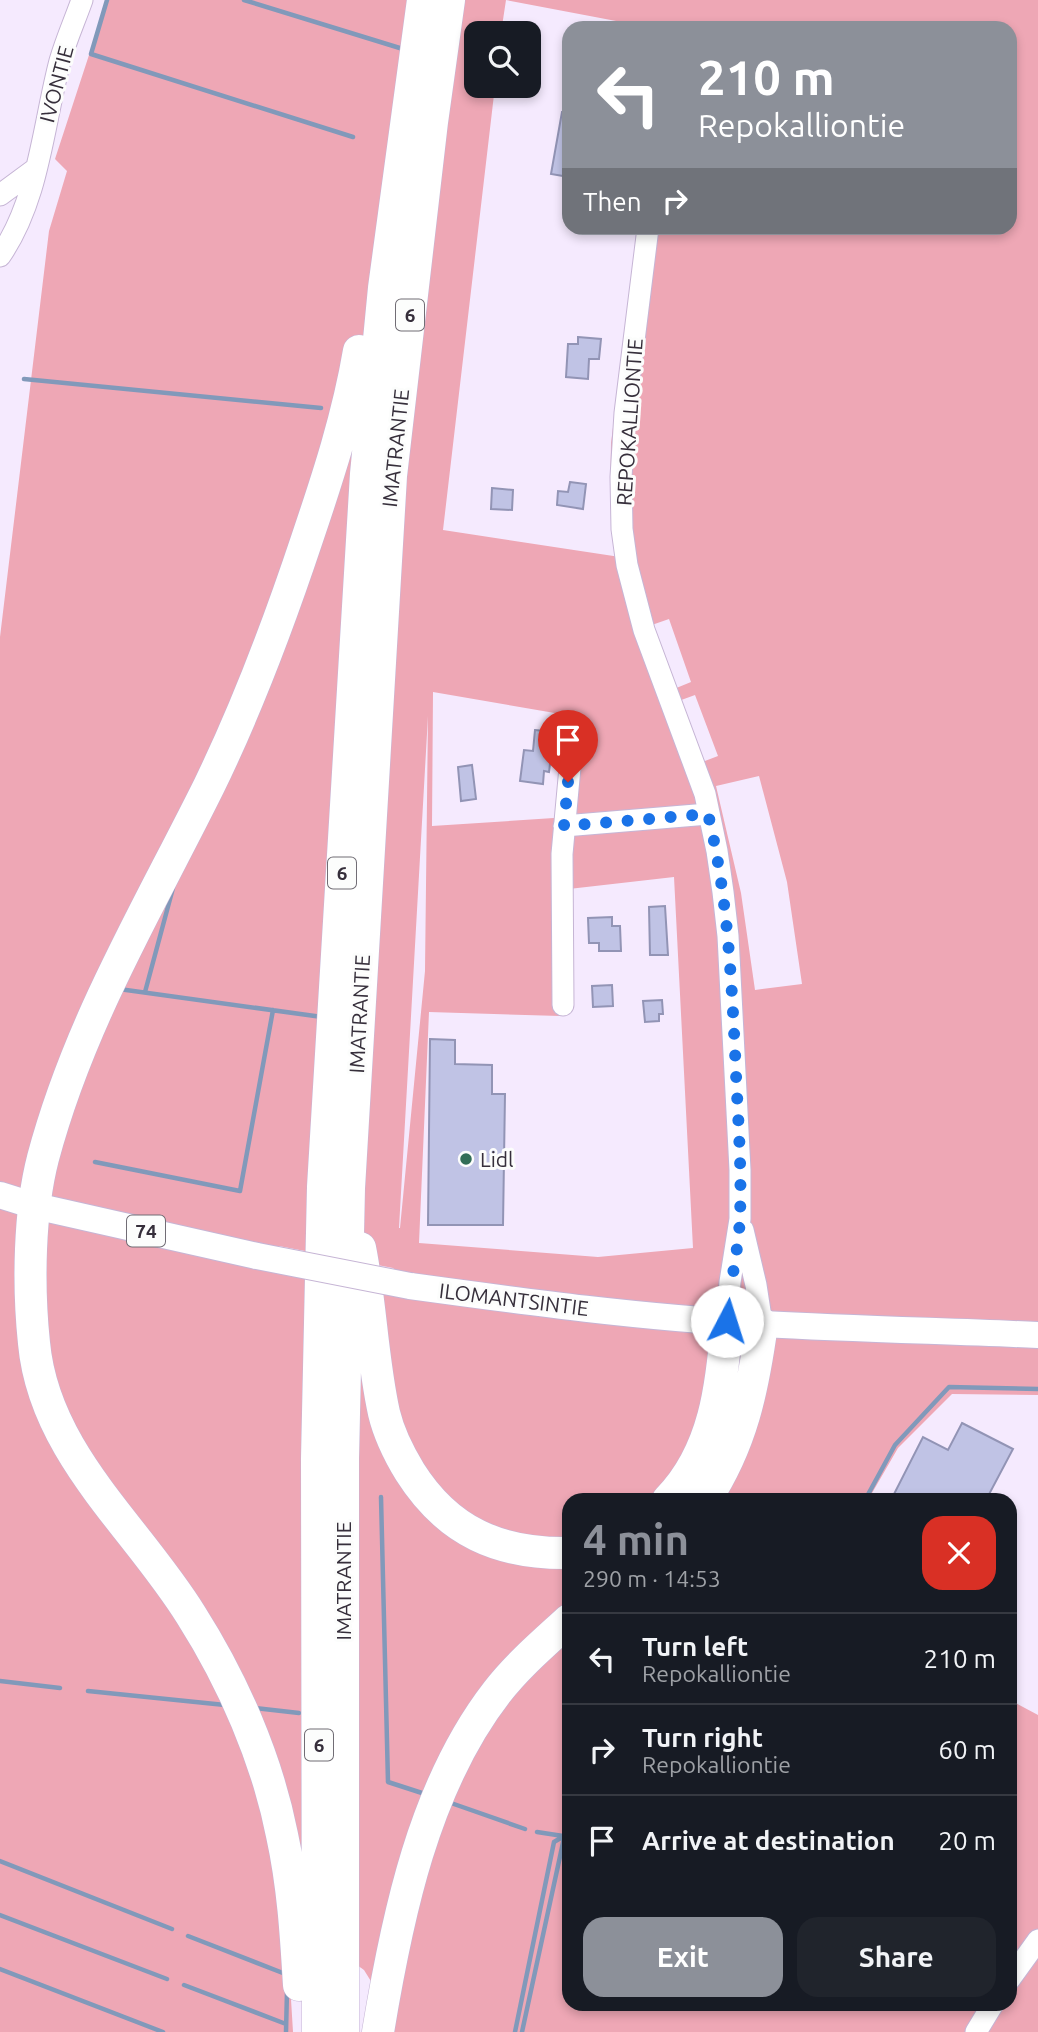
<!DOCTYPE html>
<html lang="en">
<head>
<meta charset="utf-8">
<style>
	body { margin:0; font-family:Ubuntu,sans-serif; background:#20242c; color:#f1f3f6; height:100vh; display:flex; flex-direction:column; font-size:26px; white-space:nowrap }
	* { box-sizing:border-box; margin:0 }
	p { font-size:23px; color:#9ea1a6 }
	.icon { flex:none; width:38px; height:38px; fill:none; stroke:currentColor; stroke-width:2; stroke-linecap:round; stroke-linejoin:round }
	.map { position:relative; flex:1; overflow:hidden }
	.panel { position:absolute; left:562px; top:1493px; width:455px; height:518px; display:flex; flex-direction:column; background:#171b24; border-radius:21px; box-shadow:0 4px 10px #0003 }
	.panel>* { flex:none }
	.guide { position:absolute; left:562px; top:21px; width:455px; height:214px; border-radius:21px; box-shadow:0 4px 10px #0003; background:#8c9099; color:#fff; overflow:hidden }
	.tools { position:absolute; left:464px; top:21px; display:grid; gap:14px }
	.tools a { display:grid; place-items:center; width:77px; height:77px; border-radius:14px; background:#171b24; box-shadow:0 4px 10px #0003; font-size:35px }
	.pin { position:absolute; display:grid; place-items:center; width:60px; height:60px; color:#fff; margin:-72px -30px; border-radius:50% 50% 50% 0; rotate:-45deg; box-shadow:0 0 7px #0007 }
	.pin .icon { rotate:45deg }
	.me { position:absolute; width:77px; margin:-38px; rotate:5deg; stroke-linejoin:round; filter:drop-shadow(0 0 5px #0008) }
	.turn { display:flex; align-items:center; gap:24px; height:147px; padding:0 21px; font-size:32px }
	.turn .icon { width:91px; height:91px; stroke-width:2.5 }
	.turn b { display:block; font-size:49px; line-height:60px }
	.then { display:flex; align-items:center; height:66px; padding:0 21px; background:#0003; gap:14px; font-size:26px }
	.round { display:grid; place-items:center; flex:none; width:74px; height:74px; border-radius:21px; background:#20242c }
	.headline { display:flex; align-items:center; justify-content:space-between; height:119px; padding:0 21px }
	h1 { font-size:42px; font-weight:700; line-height:52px; color:#8c9099 }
	.action { display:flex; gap:14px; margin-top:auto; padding:14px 21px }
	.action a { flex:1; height:80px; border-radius:21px; background:#8c9099; color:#fff; font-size:28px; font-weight:700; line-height:80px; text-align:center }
	.action a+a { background:#20242c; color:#f1f3f6 }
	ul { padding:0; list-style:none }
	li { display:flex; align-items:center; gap:21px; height:91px; padding:0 21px; border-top:2px solid #363941 }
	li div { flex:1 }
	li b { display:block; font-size:26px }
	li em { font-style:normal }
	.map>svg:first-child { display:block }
	.green { fill:#eea7b5; fill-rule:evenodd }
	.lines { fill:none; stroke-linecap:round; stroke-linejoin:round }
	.stream { stroke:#8199ba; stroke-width:4.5 }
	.building { fill:#c0c3e5; stroke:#9294b5; stroke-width:2 }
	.minor-casing { stroke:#c6b5d5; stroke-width:23 }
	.major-casing { stroke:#c6b5d5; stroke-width:28 }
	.highway-casing { stroke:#c6b5d5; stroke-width:33 }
	.minor { stroke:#fff; stroke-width:21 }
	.major { stroke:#fff; stroke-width:26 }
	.highway { stroke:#fff; stroke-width:32 }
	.major-bridge-casing { stroke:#c6b5d5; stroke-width:28; stroke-linecap:butt }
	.major-bridge { stroke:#fff; stroke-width:26 }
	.route { stroke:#1a73e8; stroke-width:12; stroke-dasharray:0 21.6 }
	.poi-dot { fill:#326d57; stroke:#fcfdfc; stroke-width:2.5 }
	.labels { text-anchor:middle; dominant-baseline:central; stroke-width:6; stroke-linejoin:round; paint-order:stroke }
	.shield { fill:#fcfdfc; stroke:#716d75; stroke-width:2 }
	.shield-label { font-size:19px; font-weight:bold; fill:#362f3b }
	.street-label { font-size:21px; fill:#362f3b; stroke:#fcfdfc }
	.poi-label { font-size:21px; fill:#362f3b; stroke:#fcfdfc; text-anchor:start }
</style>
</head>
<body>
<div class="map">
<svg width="1038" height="2032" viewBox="0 0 1038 2032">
	<rect width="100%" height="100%" fill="#f5eafe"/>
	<!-- green -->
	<path class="green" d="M107,0H1038V1331L665,1312L397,1272L393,1268L279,1246L265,1254L32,1199L23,1345L153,1575L218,1681L273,1834L287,1934L293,2032H0V637L49,231L67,171L55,159ZM506,0L653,28H1010V228H639L611,443L610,505L620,557L443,530L495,86H476V33H501ZM669,619L691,682L669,691L646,627ZM433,692L578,717L569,817L432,826ZM695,695L718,756L697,764L673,703ZM428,716L425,971L400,1228H399ZM759,776L787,882L802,984L755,990L741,893L716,786ZM674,877L693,1248L598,1257L419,1243L429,1012L560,1016V890Z
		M40,1217L362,1289L420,1494L569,1557V2004H1010V1700L1038,1715V2032H389L392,2015L364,1970L305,1928L275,1786L53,1404Z
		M371,1289L722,1328L719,1374L661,1500H569V1547L496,1539L409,1460Z
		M730,1328L1038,1339V1395L952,1394L898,1448L868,1500H673Z"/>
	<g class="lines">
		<!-- stream -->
		<path class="stream" d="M107,0L91,54L353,137
			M244,0L403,49
			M24,379L321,408
			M119,989L322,1017
			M145,992L173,888
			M95,1162L240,1191L273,1010
			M381,1497L388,1782L422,1793
			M865,1500L895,1445L949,1387L1038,1389
			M0,1681L60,1688
			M88,1691L225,1705
			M255,1708L299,1713
			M451,1803L525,1829
			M537,1832L563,1836
			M0,1861L172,1929
			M0,1915L167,1979
			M188,1936L288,1975
			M0,1969L163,2032
			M184,1985L286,2024
			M286,2032L287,1991
			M515,2032L554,1842L564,1836
			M522,2032L569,1815"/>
	</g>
	<!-- building -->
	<path class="building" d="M562,112H569V177L551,174Z
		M578,337L601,339L599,359H589L588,379L566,377L568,344H578Z
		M570,482L586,484L583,509L557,505L558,491L568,492Z
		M492,488L513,490L512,510L491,509Z
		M535,730L554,732L549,772L544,771L543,784L520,781L524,750L533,751Z
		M472,765L476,799L461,801L458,767Z
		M665,906L668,955H650L649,907Z
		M612,917V926H620L621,951H599V943H589L588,918Z
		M612,985L613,1006L593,1007L592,986Z
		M662,1000L663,1014H659V1021L645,1022L643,1001Z
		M430,1039L455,1040V1064L492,1065V1094H505L503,1225H428Z
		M962,1423L1013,1449L986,1500H891L923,1437L948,1450Z"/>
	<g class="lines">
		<!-- minor casing -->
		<g class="minor-casing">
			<path id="minor" d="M0,195L34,170
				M648,228L625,413L621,477L622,529L627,565L644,630L705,794L717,851L723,892L728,936L740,1170V1219L730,1282L727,1321
				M0,256C39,200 43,126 60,61C66,40 75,20 82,0
				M564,826L708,814
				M563,1005L562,854L573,735
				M743,1230L756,1285L762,1324
				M1010,1979L1038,1940
				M976,2032L993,2004"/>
		</g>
		<!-- major casing -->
		<g class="major-casing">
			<path id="major" d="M0,1195L35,1206L257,1256
				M410,1286C527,1302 644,1318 763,1324C854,1329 946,1331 1038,1335"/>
		</g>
		<!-- highway casing -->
		<g class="highway-casing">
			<path id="highway" d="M360,1248C371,1303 372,1359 384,1413C389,1434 399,1454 410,1472C448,1532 499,1554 569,1553
				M668,1500C715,1452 722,1385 727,1321
				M705,1500C742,1444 753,1389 762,1324
				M299,1985C296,1935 293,1885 282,1835C267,1759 233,1681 191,1615C136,1526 44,1453 34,1343C28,1286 29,1212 43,1158C79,1023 148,909 209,786C248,706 279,623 307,539C328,477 348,416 359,351
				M318,2032L317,1459L323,1187L366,474L384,288L423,0
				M343,2032V1459L349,1188L391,476L432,122L449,0
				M378,2032C397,1917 424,1786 497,1692C518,1665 544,1643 569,1620"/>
		</g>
		<!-- minor -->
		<use href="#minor" class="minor"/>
		<!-- major -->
		<use href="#major" class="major"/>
		<!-- highway -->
		<use href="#highway" class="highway"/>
		<!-- major-bridge casing -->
		<g class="major-bridge-casing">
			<path id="major-bridge" d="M257,1256L410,1286"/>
		</g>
		<!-- major-bridge -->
		<use href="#major-bridge" class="major-bridge"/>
	</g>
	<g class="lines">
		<!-- route -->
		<path class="route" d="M568,782L564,826L708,814C727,892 731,972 735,1051C737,1106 742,1161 740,1216C739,1249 729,1287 727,1321"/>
	</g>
	<!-- markers -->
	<circle class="poi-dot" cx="466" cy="1159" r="7"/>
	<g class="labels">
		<!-- shield labels -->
		<g class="shield">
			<rect x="396" y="299.5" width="28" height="31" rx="5"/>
			<rect x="328" y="857.5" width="28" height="31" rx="5"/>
			<rect x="127" y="1215.5" width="38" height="31" rx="5"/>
			<rect x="305" y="1729.5" width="28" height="31" rx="5"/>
		</g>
		<g class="shield-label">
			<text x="410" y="315">6</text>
			<text x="342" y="873">6</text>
			<text x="146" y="1231">74</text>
			<text x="319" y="1745">6</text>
		</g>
		<!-- street labels -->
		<g class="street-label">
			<text transform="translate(56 84) rotate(-75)">IVONTIE</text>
			<text transform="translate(629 422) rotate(-86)">REPOKALLIONTIE</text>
			<text transform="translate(395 448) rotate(-84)">IMATRANTIE</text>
			<text transform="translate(359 1014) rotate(-87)">IMATRANTIE</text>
			<text transform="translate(514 1299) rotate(7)">ILOMANTSINTIE</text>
			<text transform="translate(343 1581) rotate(-90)">IMATRANTIE</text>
		</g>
		<!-- poi labels -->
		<g class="poi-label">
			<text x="480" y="1159">Lidl</text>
		</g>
	</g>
</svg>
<div class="tools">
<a><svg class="icon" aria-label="search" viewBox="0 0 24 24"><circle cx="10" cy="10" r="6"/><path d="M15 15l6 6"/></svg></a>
</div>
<div class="pin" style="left:568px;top:782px;background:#d93025"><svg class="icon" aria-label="arrive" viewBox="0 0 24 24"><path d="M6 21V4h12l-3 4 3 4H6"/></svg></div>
<svg class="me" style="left:727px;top:1321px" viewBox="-20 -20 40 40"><circle r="19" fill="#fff"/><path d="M0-13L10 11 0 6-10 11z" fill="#1a73e8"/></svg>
<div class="guide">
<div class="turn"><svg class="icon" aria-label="left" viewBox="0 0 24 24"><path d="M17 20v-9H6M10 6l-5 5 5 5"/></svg><div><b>210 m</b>Repokalliontie</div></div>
<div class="then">Then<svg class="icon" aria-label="right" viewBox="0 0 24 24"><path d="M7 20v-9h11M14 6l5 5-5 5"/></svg></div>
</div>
<section class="panel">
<div class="headline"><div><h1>4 min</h1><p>290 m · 14:53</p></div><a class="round" style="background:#d93025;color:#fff"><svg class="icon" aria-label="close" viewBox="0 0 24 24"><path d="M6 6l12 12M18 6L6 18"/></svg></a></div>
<ul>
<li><svg class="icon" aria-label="left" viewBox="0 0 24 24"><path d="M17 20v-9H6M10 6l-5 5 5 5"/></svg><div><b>Turn left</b><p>Repokalliontie</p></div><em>210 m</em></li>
<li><svg class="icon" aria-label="right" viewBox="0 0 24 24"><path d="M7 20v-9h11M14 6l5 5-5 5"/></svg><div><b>Turn right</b><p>Repokalliontie</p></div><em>60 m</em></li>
<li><svg class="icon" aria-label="arrive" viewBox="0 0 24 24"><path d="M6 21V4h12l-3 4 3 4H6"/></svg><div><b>Arrive at destination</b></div><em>20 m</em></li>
</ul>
<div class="action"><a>Exit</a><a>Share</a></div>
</section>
</div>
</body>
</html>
